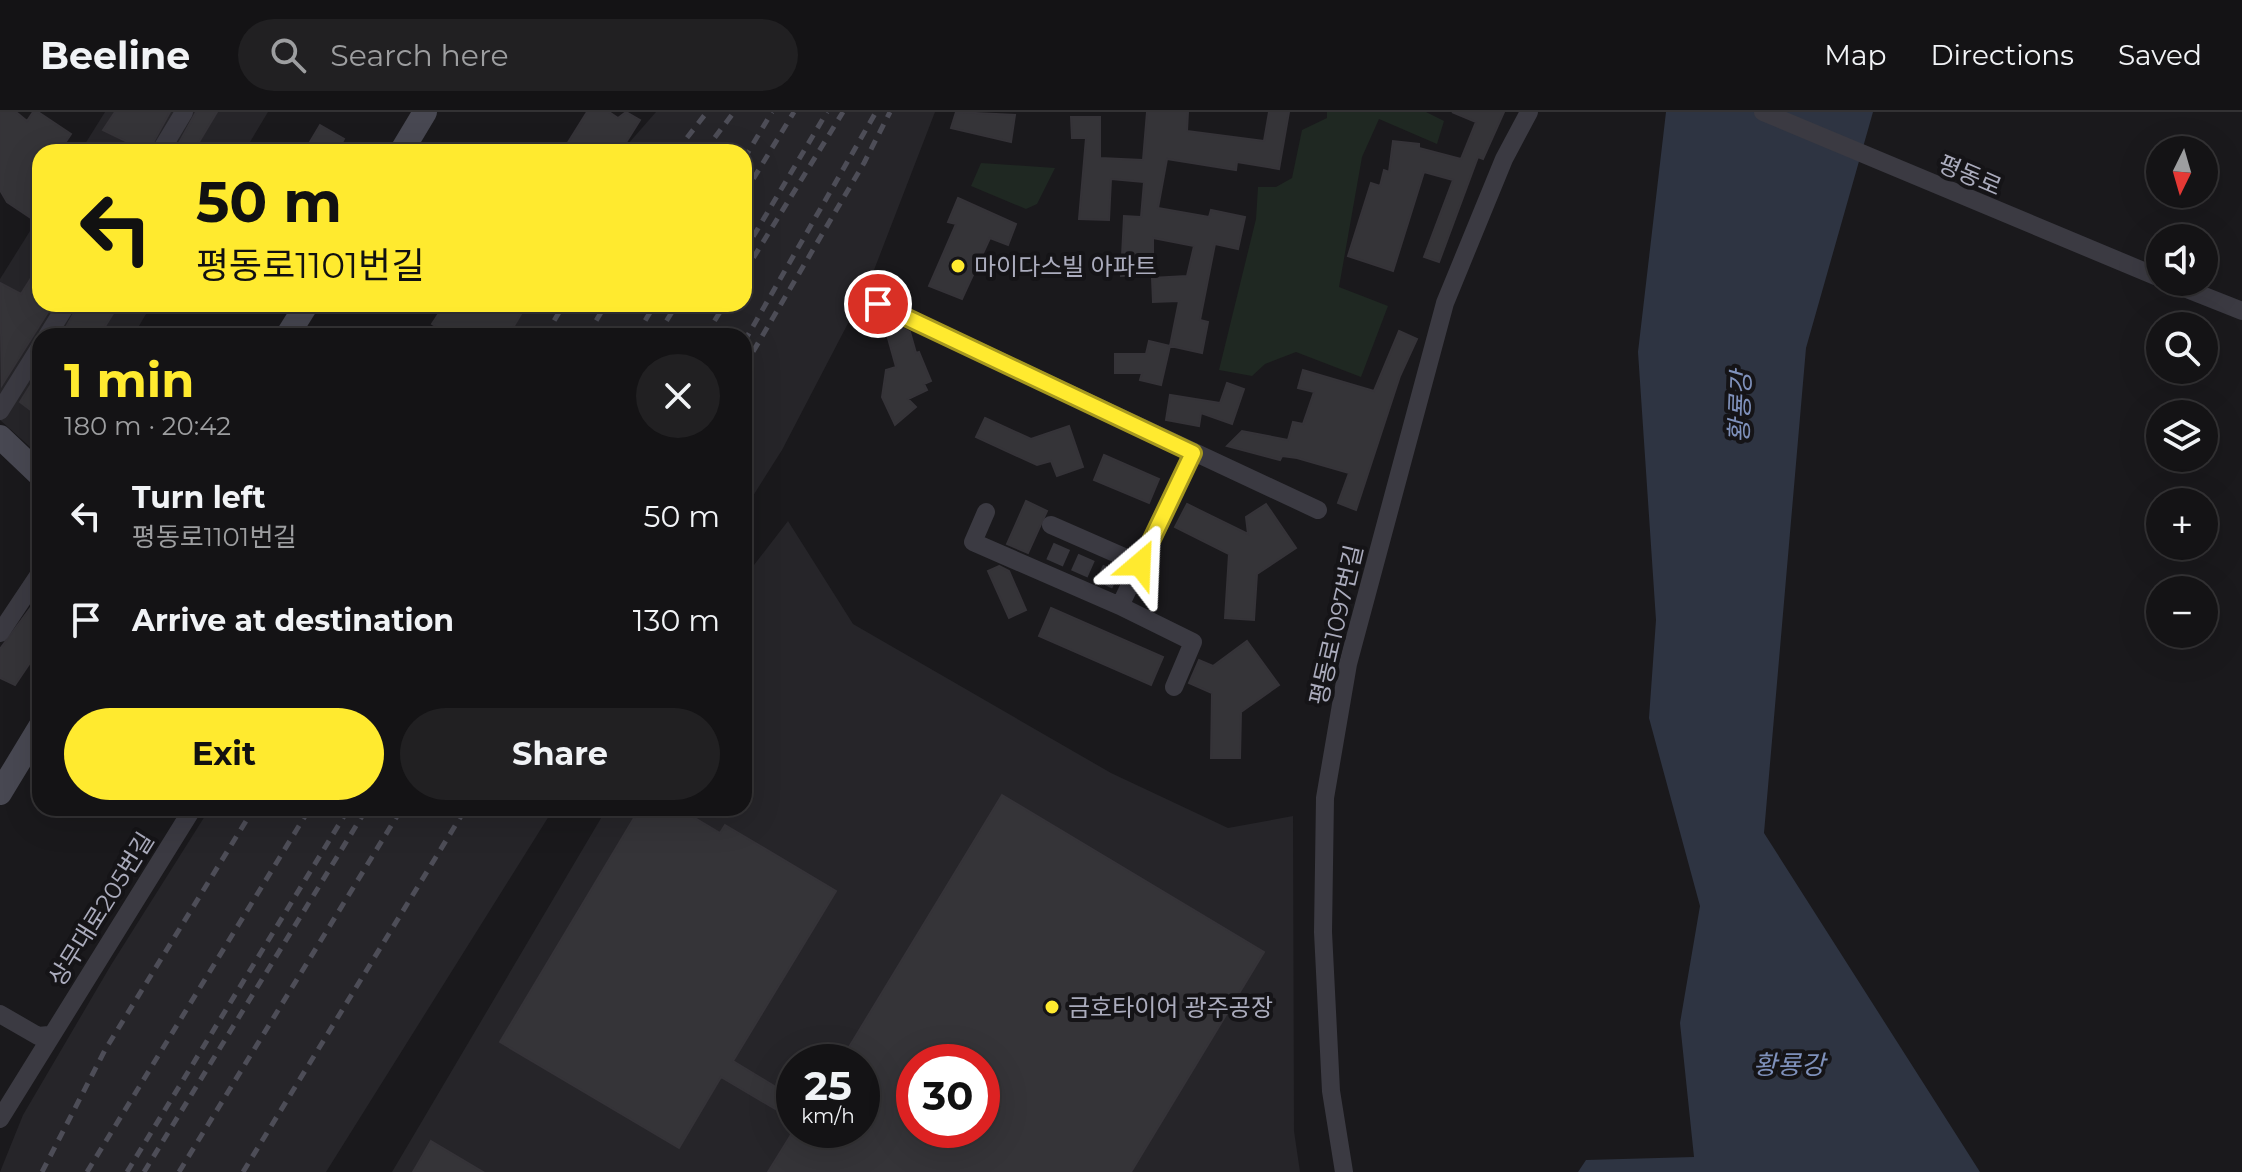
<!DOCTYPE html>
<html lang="en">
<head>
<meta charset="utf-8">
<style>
	body { margin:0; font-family:Montserrat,"Noto Sans KR",sans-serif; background:#212022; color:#f1f3f6; height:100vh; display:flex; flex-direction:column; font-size:30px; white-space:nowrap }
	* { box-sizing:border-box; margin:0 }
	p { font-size:26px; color:#9d9ea0 }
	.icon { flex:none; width:44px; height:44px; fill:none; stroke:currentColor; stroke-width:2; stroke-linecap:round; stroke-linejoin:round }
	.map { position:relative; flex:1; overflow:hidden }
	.details { position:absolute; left:32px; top:216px; width:720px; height:488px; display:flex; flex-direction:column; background:#141315; border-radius:24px; box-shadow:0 8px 32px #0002,0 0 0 2px #333234 }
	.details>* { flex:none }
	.top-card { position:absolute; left:32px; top:32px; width:720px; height:168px; border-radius:24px; box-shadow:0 8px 32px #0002,0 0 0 2px #333234; background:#ffea2f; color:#111; overflow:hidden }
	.needle { width:52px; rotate:185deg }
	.fabs { position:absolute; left:2146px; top:24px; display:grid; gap:16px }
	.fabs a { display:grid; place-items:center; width:72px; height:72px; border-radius:50%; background:#141315; box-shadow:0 8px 32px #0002,0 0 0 2px #333234; font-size:40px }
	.speed { position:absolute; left:776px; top:932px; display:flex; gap:16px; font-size:40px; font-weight:700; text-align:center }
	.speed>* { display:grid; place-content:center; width:104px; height:104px; border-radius:50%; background:#141315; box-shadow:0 8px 32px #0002,0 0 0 2px #333234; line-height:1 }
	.speed small { font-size:20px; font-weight:400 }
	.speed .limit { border:12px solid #d22; background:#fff; color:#111 }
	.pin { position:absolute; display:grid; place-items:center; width:68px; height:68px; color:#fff; margin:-34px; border:4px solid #fff; border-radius:50%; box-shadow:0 2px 8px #0007 }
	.me { position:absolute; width:88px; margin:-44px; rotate:26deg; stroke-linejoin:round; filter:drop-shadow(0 0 6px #0008) }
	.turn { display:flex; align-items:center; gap:28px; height:168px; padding:0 32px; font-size:36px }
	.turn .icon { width:104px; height:104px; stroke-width:2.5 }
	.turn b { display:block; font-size:56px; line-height:68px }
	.round { display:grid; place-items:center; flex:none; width:84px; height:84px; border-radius:42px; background:#212022 }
	.overview { display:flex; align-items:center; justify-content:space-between; height:136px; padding:0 32px }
	h1 { font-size:48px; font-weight:700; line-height:60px; color:#ffea2f }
	.primary-button { display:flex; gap:16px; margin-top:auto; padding:16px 32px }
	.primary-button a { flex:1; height:92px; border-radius:48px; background:#ffea2f; color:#111; font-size:32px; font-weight:700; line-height:92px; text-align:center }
	.primary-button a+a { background:#212022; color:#f1f3f6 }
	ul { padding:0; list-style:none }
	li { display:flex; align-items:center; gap:24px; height:104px; padding:0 32px }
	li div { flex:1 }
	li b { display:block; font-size:30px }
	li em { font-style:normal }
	header { display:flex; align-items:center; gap:48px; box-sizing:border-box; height:112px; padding:0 40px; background:#141315; border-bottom:2px solid #333234 }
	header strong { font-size:38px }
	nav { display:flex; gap:44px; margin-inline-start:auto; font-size:28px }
	.search { width:560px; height:72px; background:#212022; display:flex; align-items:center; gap:20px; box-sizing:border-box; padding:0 28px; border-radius:44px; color:#9d9ea0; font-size:30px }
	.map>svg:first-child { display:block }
	.built { fill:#262529; fill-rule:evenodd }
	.green { fill:#1f2822 }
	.water { fill:#2e3442 }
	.building { fill:#353438; stroke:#353338; stroke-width:2; fill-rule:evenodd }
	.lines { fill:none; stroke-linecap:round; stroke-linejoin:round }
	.street-tunnel { stroke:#37363c; stroke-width:18; stroke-dasharray:18 9; stroke-linecap:butt }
	.street { stroke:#3b3a42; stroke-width:18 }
	.secondary { stroke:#484852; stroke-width:24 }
	.rail { stroke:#4d4d57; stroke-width:5; stroke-dasharray:10 8; stroke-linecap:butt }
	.route-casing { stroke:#a6981f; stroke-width:20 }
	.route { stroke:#ffea2f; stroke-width:14 }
	.poi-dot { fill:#ffea2f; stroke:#151417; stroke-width:3 }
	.labels { text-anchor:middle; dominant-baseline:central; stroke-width:8; stroke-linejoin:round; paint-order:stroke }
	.street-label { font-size:24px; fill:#abacbd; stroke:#151417 }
	.poi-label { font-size:24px; fill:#abacbd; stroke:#151417; text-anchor:start }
	.water-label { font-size:26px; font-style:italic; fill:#7f91bb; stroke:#151417 }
</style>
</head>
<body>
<header>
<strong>Beeline</strong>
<div class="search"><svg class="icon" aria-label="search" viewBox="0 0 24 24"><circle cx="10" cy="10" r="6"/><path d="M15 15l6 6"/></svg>Search here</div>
<nav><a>Map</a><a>Directions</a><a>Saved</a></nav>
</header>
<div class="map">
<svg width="2242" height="1060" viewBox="0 0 2242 1060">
	<rect width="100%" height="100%" fill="#1a191c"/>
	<!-- built -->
	<path class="built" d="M105,0H268L244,40H80Z
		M656,0H935L869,171L782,338L744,398V224H502L522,192H744V40H621Z
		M40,103V192H152L133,224H40V344L0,308V167Z
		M788,409L853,512L1111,661L1228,716L1293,704L1294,1019L1300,1060H392L607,696H744V466ZM794,950H862V1018H794ZM914,950H982V1018H914Z
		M210,696H554L326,1060H0L23,1003L111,853Z"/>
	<!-- green -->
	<path class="green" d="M1327,0H1426L1444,9L1437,32L1379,7L1362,45L1339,175L1388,194L1361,265L1296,240L1265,252L1252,264L1219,258L1256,107L1258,75H1276L1292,66L1302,18L1327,6Z
		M981,51L1055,56L1037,92L1026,97L971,74Z"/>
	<!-- water -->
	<path class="water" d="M1666,0H1873L1806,236L1764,721L1980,1060H1578L1586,1048L1694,1045L1680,911L1700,794L1649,606L1656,508L1638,240Z"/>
	<!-- building -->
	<path class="building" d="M0,0H16L27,9L33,0H38L71,22L59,40H40V68L34,77L40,81V99L34,108L7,90L0,78Z
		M115,0H170L148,40L103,18Z
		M196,0H217L193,40H174Z
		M587,0H609L618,6L626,0L640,8L620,40H562Z
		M956,0L1015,3L1011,30L951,16Z
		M1147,0H1188L1187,19L1264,29L1269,0H1289L1279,57L1237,50L1236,58L1167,47L1158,96L1209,105L1211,98L1245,105L1238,137L1215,132L1200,208L1208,210L1202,241L1170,234L1179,189L1153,190L1152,166L1187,164L1194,134L1153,126V163L1121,164L1124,104L1141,105L1144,70L1111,67L1109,108L1079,107L1086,26H1072L1071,5H1100V46L1143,48Z
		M1452,0H1504L1483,47L1478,45L1439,150L1424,145L1453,68L1424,60L1393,159L1348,144L1371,71L1380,74L1384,58L1389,60L1393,29L1419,32V36L1461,47L1476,10Z
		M320,13L344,27L337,40H304Z
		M958,86L1016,112L1008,133L990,126L962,187L929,174L956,112L948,110Z
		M40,152V192H53L2,273L0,171L21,182Z
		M79,192H119L99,224H61Z
		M445,192H527L508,224H439L442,218L432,212Z
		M900,215L910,220L916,241L919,240L931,269L924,272L927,278L908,287L916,295L895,313L882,285L886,258L896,255L886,219Z
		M1399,219L1417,227L1400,264L1356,398L1338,391L1349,361L1297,346L1282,344L1280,348L1227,334L1242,319L1288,328L1293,310L1303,312L1314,280L1298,276L1303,258L1374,279Z
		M1149,229L1170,234L1161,273L1140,268L1142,261H1115V242H1146Z
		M40,258V305L20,290Z
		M1227,271L1244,277L1232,312L1201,301L1199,314L1166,308L1170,283L1220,291Z
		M985,306L1031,327L1069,314L1083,355L1057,364L1051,349L1037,353L976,325Z
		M1104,343L1159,367L1149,391L1094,368Z
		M1026,389L1047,399L1028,441L1007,432Z
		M1187,392L1248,422L1246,405L1266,392L1296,436L1257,462L1254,508L1225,506L1229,442L1175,415Z
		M999,454L1009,459L1026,498L1009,506L988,459Z
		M40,483V536L15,573L0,566V537Z
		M1051,496L1163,545L1151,573L1039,524Z
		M1247,529L1279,573L1241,600L1240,646H1211L1212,581L1189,571L1199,548L1213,554Z
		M1002,683L1264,840L1131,1060H768L794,1018H862V950H840ZM914,950H982V1018H914Z
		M640,696H678L720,721L725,713L836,779L733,949L794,986V1008L721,965L679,1036L500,930Z
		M431,1029L483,1060H413Z"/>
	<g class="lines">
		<!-- street-tunnel -->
		<path class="street-tunnel" d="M1050,439L1129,474"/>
		<!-- street -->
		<path class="street" d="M1763,0L2160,166
			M160,40L184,0
			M2169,170L2242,199
			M878,192L1318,398
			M47,224L67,192
			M0,299L40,235
			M986,400L973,430L1120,494
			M1051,413L1140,452
			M0,521L40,461
			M1174,575L1193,530L1120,494L1193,341
			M0,902L38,924L49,923
			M0,1007L193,696
			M1344,1060L1331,979L1323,820L1325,686L1348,552L1445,191L1504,47L1529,0"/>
		<!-- secondary -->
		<path class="secondary" d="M401,40L425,0
			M287,224L307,192
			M0,325L40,363
			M0,681L40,615"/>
		<!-- rail -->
		<path class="rail" d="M676,40L707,0
			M704,40L734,0
			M744,47L772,0
			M744,82L794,0
			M744,140L827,0
			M744,161L843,0
			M545,224L564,192
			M587,224L606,192
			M636,224L655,192
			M657,224L677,192
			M705,224L725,192
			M744,230L876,0
			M744,255L864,51L890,0
			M42,1060L105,938L254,696
			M87,1060L310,696
			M127,1060L349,696
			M144,1060L367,696
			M179,1060L402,696
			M243,1060L466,696"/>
	</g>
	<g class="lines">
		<!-- route casing -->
		<g class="route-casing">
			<path id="route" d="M878,192L1193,341L1140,452"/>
		</g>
		<!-- route -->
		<use href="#route" class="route"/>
	</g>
	<!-- markers -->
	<g class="poi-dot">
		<circle cx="958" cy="154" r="8"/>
		<circle cx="1052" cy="895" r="8"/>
	</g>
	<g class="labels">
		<!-- street labels -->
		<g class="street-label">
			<text transform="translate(1970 63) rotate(23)">평동로</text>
			<text transform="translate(1336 513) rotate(-77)">평동로1097번길</text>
			<text transform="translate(101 797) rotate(-58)">상무대로205번길</text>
		</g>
		<!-- poi labels -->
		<g class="poi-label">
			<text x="974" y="154">마이다스빌 아파트</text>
			<text x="1068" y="895">금호타이어 광주공장</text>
		</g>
		<!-- water labels -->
		<g class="water-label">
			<text transform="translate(1740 295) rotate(-88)">황룡강</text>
			<text x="1789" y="953">황룡강</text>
		</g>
	</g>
</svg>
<div class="fabs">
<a><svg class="needle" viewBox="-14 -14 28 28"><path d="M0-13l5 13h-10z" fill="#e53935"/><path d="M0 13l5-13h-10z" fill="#9d9ea0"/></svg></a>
<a><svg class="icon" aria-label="sound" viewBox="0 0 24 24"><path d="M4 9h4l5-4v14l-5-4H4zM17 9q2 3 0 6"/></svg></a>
<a><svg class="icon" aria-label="search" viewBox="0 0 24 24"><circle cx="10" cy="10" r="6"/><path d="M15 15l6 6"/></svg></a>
<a><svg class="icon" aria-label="layers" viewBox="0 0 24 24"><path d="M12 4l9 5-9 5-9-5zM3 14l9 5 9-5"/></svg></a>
<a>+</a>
<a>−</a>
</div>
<div class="speed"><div>25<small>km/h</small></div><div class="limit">30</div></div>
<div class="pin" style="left:878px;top:192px;background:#d93025"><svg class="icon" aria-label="arrive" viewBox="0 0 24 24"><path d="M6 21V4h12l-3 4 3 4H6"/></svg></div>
<svg class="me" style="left:1140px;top:452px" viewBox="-20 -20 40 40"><path d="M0-17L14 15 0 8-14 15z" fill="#ffea2f" stroke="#fff" stroke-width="4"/></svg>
<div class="top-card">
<div class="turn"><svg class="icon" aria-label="left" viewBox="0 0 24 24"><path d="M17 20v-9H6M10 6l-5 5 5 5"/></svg><div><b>50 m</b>평동로1101번길</div></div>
</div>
<section class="details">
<div class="overview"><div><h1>1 min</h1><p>180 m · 20:42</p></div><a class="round"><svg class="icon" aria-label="close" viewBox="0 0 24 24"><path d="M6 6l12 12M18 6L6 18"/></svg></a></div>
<ul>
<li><svg class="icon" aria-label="left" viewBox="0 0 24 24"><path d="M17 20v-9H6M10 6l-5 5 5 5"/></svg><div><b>Turn left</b><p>평동로1101번길</p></div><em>50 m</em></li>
<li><svg class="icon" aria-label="arrive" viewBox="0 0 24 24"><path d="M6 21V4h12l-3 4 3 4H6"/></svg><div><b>Arrive at destination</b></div><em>130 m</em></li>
</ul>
<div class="primary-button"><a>Exit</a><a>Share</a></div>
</section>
</div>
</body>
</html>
